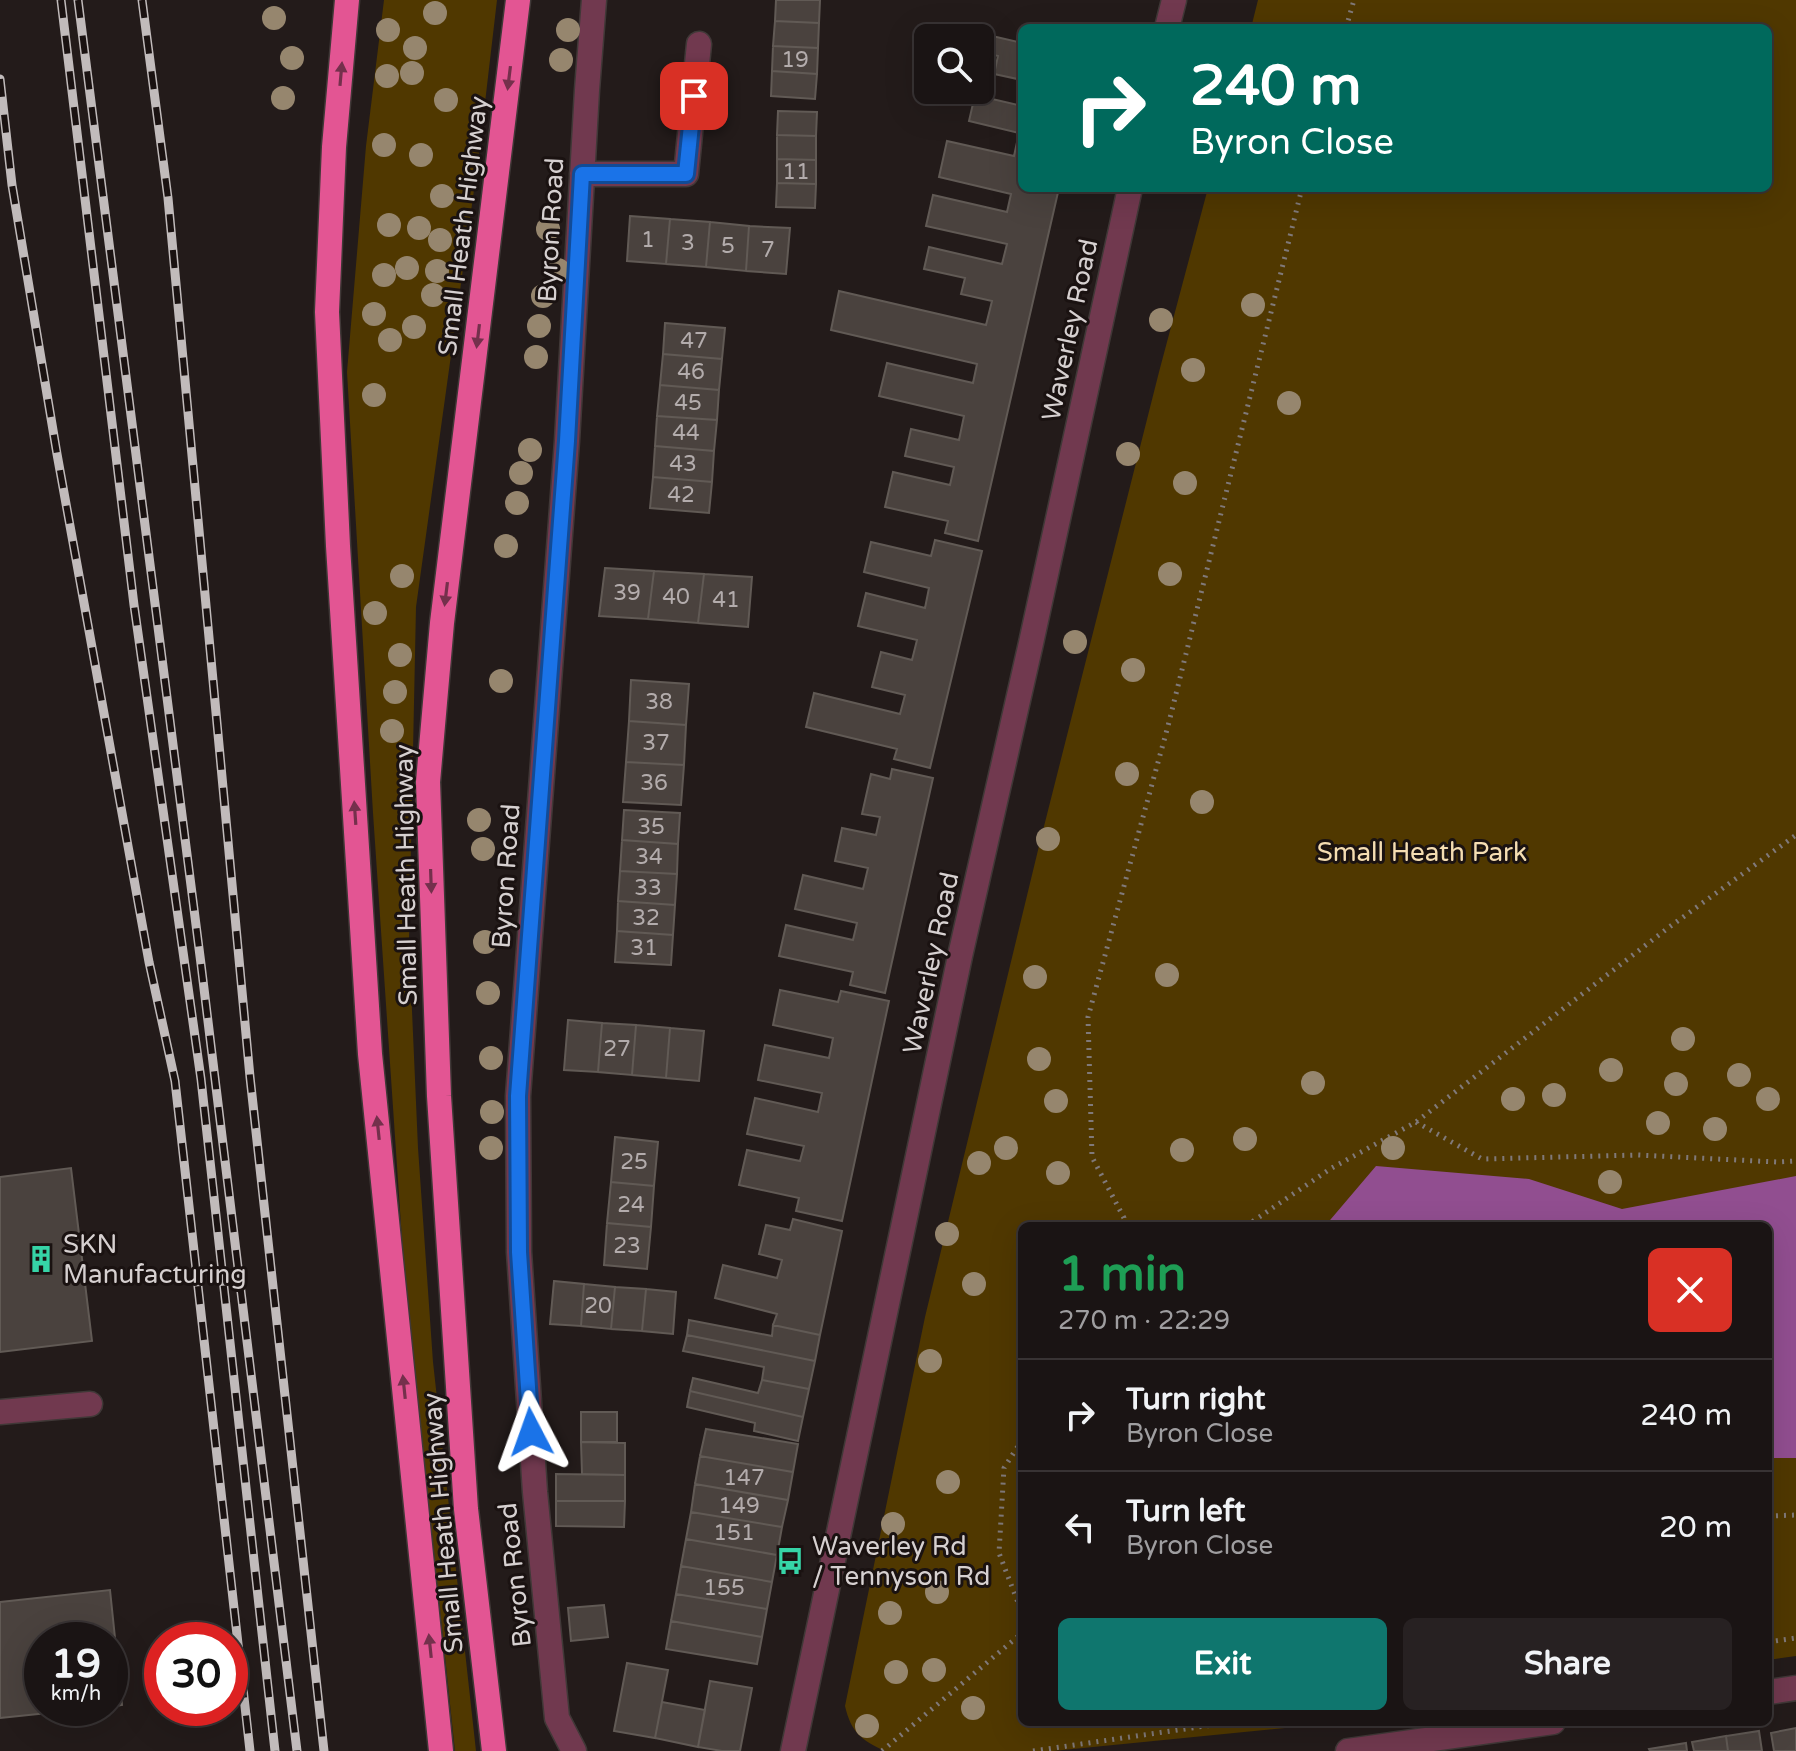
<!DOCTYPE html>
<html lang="en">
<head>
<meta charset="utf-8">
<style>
	body { margin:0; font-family:"Varela Round",sans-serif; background:#272122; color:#f1f3f6; height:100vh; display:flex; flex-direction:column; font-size:30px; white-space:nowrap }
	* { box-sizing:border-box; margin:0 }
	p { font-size:26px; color:#9f9ea0 }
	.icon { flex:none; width:44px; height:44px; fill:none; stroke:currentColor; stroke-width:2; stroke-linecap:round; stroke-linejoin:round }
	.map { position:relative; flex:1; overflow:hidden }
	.panel { position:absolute; left:1018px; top:1222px; width:754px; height:504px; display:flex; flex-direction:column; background:#1a1414; border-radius:12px; box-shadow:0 8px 32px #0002,0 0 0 2px #383334 }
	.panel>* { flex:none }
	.guide { position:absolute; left:1018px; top:24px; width:754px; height:168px; border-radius:12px; box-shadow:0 8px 32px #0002,0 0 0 2px #383334; background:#00695c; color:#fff; overflow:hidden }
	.controls { position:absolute; left:914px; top:24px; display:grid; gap:16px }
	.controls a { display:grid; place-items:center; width:80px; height:80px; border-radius:12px; background:#1a1414; box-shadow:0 8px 32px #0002,0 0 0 2px #383334; font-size:40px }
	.speed { position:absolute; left:24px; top:1622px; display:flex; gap:16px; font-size:40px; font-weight:700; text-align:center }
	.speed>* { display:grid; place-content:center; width:104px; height:104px; border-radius:50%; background:#1a1414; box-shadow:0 8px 32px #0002,0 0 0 2px #383334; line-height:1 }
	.speed small { font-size:20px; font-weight:400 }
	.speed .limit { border:12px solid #d22; background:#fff; color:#111 }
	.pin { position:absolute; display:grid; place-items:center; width:68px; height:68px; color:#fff; margin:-34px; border-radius:16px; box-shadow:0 4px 12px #0006 }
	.me { position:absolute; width:88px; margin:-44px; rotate:356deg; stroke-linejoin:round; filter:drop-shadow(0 0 6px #0008) }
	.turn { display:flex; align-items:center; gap:28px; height:168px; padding:0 40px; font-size:36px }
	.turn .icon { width:104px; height:104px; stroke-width:2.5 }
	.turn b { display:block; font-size:56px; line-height:68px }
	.round { display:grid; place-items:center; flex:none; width:84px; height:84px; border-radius:12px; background:#272122 }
	.overview { display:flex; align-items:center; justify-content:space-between; height:136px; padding:0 40px }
	h1 { font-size:48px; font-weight:800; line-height:60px; color:#1e9e55 }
	.cta { display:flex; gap:16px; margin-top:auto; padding:16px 40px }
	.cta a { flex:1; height:92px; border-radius:12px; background:#0f766e; color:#fff; font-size:32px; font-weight:800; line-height:92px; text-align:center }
	.cta a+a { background:#272122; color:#f1f3f6 }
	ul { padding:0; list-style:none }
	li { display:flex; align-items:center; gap:24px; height:112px; padding:0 40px; border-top:2px solid #383334 }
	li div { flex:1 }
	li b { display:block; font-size:30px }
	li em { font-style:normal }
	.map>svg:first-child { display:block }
	.green { fill:#503800 }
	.water { fill:#914e90 }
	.building { fill:#4a423e; stroke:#615a55; stroke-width:2 }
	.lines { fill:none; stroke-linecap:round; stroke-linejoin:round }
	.minor-casing { stroke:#403837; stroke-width:27 }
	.highway-casing { stroke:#403837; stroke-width:27 }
	.path { stroke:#807979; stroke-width:5; stroke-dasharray:2 6; stroke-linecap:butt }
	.minor { stroke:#71394f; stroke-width:24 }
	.highway { stroke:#e35593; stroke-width:24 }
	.rail-casing { stroke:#c1bbbb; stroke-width:9 }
	.rail { stroke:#1a1211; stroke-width:6; stroke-dasharray:18; stroke-linecap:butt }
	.tree { fill:#96866e }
	.oneway { fill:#74304c }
	.route-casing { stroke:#114b97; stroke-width:20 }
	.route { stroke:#1a73e8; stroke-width:14 }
	.labels { text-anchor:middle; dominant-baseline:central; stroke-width:6; stroke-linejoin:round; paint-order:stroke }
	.number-label { font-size:22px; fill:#b3acac }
	.street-label { font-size:26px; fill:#d6d0d0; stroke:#1a1211 }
	.park-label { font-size:26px; fill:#f5ddb2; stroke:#1a1211 }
	.poi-label { font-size:26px; fill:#d6d0d0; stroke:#1a1211; text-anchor:start }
</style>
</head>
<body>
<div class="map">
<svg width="1796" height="1751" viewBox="0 0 1796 1751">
	<rect width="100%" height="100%" fill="#231b1a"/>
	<!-- green -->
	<path class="green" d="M384,0H497L479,154L416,607L409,942L418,1148L433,1362L476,1751H455L404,1269L373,813L347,372L366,146Z
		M1258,0H1796V1656L1768,1660V1226H1022V1722H1346L1053,1751H885C861,1740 851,1732 845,1706L925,1317L1039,846L1159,372L1208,188H1768V28H1251Z"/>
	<!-- water -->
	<path class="water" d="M1376,1166L1529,1179L1622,1209L1796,1176V1458H1768V1226H1325Z"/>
	<!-- building -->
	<path class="building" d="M776,0H820L819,23L775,21Z
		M775,21L819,23L818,48L773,46Z
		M975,32L1022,43V80L994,74L998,56L980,52V38H973Z
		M773,46L818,48L817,74L772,71Z
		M772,71L817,74L815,99L771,96Z
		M975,95L1022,106V188H1059L978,541L945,533L948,521L885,507L893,472L950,485L954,467L905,456L911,429L959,440L964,416L879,396L887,363L973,383L977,364L831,330L839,291L986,325L992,301L961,294L965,278L924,269L929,247L1002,264L1007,244L926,226L933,195L1007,212L1011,194L939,177L947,141L1014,156L1019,133L969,121Z
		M778,111L817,112L816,136L777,135Z
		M777,135L816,136V160L777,159Z
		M777,159L816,160V184L777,183Z
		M777,183L816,184L815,208L776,207Z
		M630,216L670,219L666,264L627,261Z
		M670,219L710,222L706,267L666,264Z
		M710,222L749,226L746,271L706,267Z
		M749,226L790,228L786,274L746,271Z
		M665,323L725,328L722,359L663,354Z
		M663,354L722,359L719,390L660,385Z
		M660,385L719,390L717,420L657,416Z
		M657,416L717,420L714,451L655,446Z
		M655,446L714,451L712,482L653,477Z
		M653,477L712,482L709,513L650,508Z
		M935,540L982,551L930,768L894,759L897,749L806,727L814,693L900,714L905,695L872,687L881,652L912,660L917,640L858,626L866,593L925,608L929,588L864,572L871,542L931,556Z
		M605,568L654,571L648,619L599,616Z
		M654,571L704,574L698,623L648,619Z
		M704,574L752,577L748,627L698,623Z
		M631,680L689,684L686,725L629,721Z
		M629,721L686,725L684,765L626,762Z
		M626,762L684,765L681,805L623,802Z
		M892,769L933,778L885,993L850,985L853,972L779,956L786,925L853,940L857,923L795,909L803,875L863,889L868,868L835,861L842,828L876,835L880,817L862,814L871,774L890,779Z
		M624,810L680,813L678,844L622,840Z
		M622,840L678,844L677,874L620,871Z
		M620,871L677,874L675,905L618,901Z
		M618,901L675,905L673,935L617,931Z
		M617,931L673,935L671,965L615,962Z
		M780,990L838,1002L841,991L889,1001L842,1221L796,1211L799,1198L739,1185L747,1150L800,1161L804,1146L747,1134L755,1098L818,1112L822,1093L758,1080L765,1045L829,1058L833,1038L773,1025Z
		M568,1020L602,1023L598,1072L564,1070Z
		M602,1023L636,1025L632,1075L598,1072Z
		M636,1025L670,1028L666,1078L632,1075Z
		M670,1028L704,1031L699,1081L666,1078Z
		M615,1137L658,1142L654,1186L611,1182Z
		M71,1168L92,1341L0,1352V1177Z
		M611,1182L654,1186L651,1227L607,1223Z
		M793,1219L842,1231L820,1335L773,1325L777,1314L715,1298L723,1265L777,1278L782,1260L759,1254L766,1225L790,1230Z
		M607,1223L651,1227L647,1269L604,1265Z
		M554,1281L584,1284L581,1326L550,1324Z
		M584,1284L615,1287L611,1329L581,1326Z
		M615,1287L646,1289L642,1331L611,1329Z
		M646,1289L676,1292L673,1334L642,1331Z
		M689,1320L772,1336L773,1325L820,1335L815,1361L687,1335Z
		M687,1335L815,1361L809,1389L762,1380L764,1367L683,1351Z
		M693,1378L758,1393L762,1380L809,1389L803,1417L690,1391Z
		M690,1391L803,1417L798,1441L754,1431L755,1423L687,1407Z
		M581,1412H617V1442H581Z
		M706,1429L798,1444L793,1472L700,1456Z
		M581,1442L625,1443V1475L582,1474Z
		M700,1456L793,1472L788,1500L695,1484Z
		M556,1474L625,1475V1501H556Z
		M695,1484L788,1500L782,1527L691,1512Z
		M556,1501H625L624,1527L556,1526Z
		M691,1512L782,1527L777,1555L686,1539Z
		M686,1539L777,1555L772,1582L681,1566Z
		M681,1566L772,1582L767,1609L676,1594Z
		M110,1590L122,1705L110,1707V1640H42V1708H96L0,1718V1602Z
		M676,1594L767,1609L762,1637L671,1621Z
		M604,1605L608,1637L571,1641L568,1608Z
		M671,1621L762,1637L757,1664L666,1649Z
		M627,1663L668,1670L655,1738L614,1731Z
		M710,1681L752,1688L740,1751H722L698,1747Z
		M662,1702L705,1710L698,1747L655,1738Z
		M1796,1728V1751H1774L1771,1733Z
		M1759,1731L1762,1751H1728L1726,1736Z
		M1726,1736L1728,1751H1694L1692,1742Z
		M1686,1743L1687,1751H1650L1649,1749Z"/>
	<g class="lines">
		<!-- minor casing -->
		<g class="minor-casing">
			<path id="minor" d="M1167,28L1174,0
				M582,174H686L699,44
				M0,1412L90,1404
				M1768,1692L1796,1688
				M574,1751L557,1718L535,1492L519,1252L518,1096L567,441L587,90L594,0
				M793,1751L960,956L1031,643L1130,188
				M1348,1751L1553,1722"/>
		</g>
		<!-- highway casing -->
		<g class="highway-casing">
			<path id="highway" d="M347,0L334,147L327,312L338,546L370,1054L441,1751
				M494,1751L466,1509L439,1096L428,782L442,623L518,0"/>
		</g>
		<!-- path -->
		<path class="path" d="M1346,28L1354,0
			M1416,1122L1482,1159L1638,1155L1777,1162L1796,1161
			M1125,1226L1124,1218L1092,1157L1088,1017L1168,726L1302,188
			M1246,1226L1330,1169L1416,1122L1668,928L1796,835
			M1022,1440L1004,1468L999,1553L1022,1613
			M1768,1516L1796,1515
			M1768,1642L1796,1638
			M882,1751L1022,1633
			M1033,1751L1233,1722"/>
		<!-- minor -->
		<use href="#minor" class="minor"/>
		<!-- highway -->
		<use href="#highway" class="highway"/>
		<!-- rail casing -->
		<g class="rail-casing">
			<path id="rail" d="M61,0L134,605L201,1079L275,1751
				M78,0L201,964L297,1751
				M142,0L168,198L250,1077L324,1751
				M0,79L12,185L57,454L149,962L175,1081L250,1751"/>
		</g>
		<!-- rail -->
		<use href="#rail" class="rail"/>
	</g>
	<!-- trees -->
	<g class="tree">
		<circle cx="435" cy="13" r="12"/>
		<circle cx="274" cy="18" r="12"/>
		<circle cx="388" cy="30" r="12"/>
		<circle cx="568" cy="30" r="12"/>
		<circle cx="415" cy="48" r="12"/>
		<circle cx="292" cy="58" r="12"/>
		<circle cx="561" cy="60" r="12"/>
		<circle cx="412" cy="73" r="12"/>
		<circle cx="387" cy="76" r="12"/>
		<circle cx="283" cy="98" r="12"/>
		<circle cx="446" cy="100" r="12"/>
		<circle cx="384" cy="145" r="12"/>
		<circle cx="421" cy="155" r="12"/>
		<circle cx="442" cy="196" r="12"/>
		<circle cx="389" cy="225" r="12"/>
		<circle cx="419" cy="228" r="12"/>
		<circle cx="548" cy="229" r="12"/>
		<circle cx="440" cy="240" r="12"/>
		<circle cx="407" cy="268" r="12"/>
		<circle cx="558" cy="270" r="12"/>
		<circle cx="437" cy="271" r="12"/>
		<circle cx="384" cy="275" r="12"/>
		<circle cx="433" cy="295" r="12"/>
		<circle cx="543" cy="296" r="12"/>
		<circle cx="1253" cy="305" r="12"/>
		<circle cx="374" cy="314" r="12"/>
		<circle cx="1161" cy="320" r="12"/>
		<circle cx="539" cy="326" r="12"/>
		<circle cx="414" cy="327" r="12"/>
		<circle cx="390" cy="340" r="12"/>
		<circle cx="536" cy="357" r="12"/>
		<circle cx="1193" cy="370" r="12"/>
		<circle cx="374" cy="395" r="12"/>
		<circle cx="1289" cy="403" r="12"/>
		<circle cx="530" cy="450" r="12"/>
		<circle cx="1128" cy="454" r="12"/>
		<circle cx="521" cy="473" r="12"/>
		<circle cx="1185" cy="483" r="12"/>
		<circle cx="517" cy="503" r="12"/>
		<circle cx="506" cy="546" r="12"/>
		<circle cx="1170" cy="574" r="12"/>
		<circle cx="402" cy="576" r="12"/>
		<circle cx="375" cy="613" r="12"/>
		<circle cx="1075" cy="642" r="12"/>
		<circle cx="400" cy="655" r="12"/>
		<circle cx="1133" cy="670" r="12"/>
		<circle cx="501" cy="681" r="12"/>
		<circle cx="395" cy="692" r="12"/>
		<circle cx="392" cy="731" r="12"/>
		<circle cx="1127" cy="774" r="12"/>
		<circle cx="1202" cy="802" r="12"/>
		<circle cx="479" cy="820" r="12"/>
		<circle cx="1048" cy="839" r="12"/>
		<circle cx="483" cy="849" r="12"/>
		<circle cx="485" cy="942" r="12"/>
		<circle cx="1167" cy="975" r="12"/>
		<circle cx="1035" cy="977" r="12"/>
		<circle cx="488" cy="993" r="12"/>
		<circle cx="1683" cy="1039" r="12"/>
		<circle cx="491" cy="1058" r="12"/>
		<circle cx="1039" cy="1059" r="12"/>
		<circle cx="1611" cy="1070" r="12"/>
		<circle cx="1739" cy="1075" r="12"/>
		<circle cx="1313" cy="1083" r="12"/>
		<circle cx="1676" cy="1084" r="12"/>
		<circle cx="1554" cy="1095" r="12"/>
		<circle cx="1513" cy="1099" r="12"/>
		<circle cx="1768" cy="1099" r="12"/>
		<circle cx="1056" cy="1101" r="12"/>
		<circle cx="492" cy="1112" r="12"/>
		<circle cx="1658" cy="1123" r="12"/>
		<circle cx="1715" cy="1129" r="12"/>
		<circle cx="1245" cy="1139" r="12"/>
		<circle cx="491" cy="1148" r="12"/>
		<circle cx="1006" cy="1148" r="12"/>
		<circle cx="1393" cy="1148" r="12"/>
		<circle cx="1182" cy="1150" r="12"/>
		<circle cx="979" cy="1163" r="12"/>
		<circle cx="1058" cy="1173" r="12"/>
		<circle cx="1610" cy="1182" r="12"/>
		<circle cx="947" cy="1234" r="12"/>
		<circle cx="974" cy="1284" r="12"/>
		<circle cx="930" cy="1361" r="12"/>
		<circle cx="948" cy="1482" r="12"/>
		<circle cx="893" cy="1524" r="12"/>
		<circle cx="937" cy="1592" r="12"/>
		<circle cx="890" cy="1613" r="12"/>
		<circle cx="934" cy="1670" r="12"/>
		<circle cx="896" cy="1672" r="12"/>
		<circle cx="973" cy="1708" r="12"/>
		<circle cx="867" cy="1726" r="12"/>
	</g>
	<!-- one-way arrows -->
	<defs><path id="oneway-solid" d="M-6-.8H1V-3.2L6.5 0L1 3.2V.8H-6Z" transform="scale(2)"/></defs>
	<g class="oneway">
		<use href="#oneway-solid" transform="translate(341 74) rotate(-85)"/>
		<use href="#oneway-solid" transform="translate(509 78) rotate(97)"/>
		<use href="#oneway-solid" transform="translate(478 336) rotate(97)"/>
		<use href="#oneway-solid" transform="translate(446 594) rotate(97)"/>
		<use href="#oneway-solid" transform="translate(355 813) rotate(-94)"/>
		<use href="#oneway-solid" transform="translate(431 881) rotate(88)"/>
		<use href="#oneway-solid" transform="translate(378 1128) rotate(-96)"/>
		<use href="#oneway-solid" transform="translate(404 1387) rotate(-96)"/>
		<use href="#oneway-solid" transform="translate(430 1646) rotate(-96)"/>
	</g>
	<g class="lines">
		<!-- route casing -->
		<g class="route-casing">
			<path id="route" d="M531,1432L519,1252L518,1096L567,441L582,174H686L694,96"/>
		</g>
		<!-- route -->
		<use href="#route" class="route"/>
	</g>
	<!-- icons -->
	<defs>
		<g id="building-bare" transform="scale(2.16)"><path d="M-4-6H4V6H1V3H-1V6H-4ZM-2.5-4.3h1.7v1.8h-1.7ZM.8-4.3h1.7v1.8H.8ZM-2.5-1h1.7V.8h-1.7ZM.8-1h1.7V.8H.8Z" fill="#36d4a7" stroke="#1a1211" stroke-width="2.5" paint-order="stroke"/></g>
		<g id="bus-bare" transform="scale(2.16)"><path d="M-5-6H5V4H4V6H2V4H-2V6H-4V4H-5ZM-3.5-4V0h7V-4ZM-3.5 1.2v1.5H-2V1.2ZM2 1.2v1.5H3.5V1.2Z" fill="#36d4a7" stroke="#1a1211" stroke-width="2.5" paint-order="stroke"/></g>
	</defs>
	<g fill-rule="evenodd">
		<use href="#building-bare" x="41" y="1259"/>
		<use href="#bus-bare" x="790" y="1561"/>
	</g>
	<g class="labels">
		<!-- number labels -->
		<g class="number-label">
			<text x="795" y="60">19</text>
			<text x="796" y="172">11</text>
			<text x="648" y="240">1</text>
			<text x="688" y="243">3</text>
			<text x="728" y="246">5</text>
			<text x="768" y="250">7</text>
			<text x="694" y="341">47</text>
			<text x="691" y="372">46</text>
			<text x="688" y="403">45</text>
			<text x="686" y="433">44</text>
			<text x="683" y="464">43</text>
			<text x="681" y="495">42</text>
			<text x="627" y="593">39</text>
			<text x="676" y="597">40</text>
			<text x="726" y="600">41</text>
			<text x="659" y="702">38</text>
			<text x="656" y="743">37</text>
			<text x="654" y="783">36</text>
			<text x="651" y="827">35</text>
			<text x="649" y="857">34</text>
			<text x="648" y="888">33</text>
			<text x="646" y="918">32</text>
			<text x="644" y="948">31</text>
			<text x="617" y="1049">27</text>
			<text x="634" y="1162">25</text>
			<text x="631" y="1205">24</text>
			<text x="627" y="1246">23</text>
			<text x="598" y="1306">20</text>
			<text x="744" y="1478">147</text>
			<text x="739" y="1506">149</text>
			<text x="734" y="1533">151</text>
			<text x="724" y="1588">155</text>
		</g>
		<!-- street labels -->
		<g class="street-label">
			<text transform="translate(463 226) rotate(-83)">Small Heath Highway</text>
			<text transform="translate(551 230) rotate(-87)">Byron Road</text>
			<text transform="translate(1070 330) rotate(-78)">Waverley Road</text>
			<text transform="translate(406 875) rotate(-91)">Small Heath Highway</text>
			<text transform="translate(506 876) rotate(-86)">Byron Road</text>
			<text transform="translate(931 963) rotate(-78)">Waverley Road</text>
			<text transform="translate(443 1523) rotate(-95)">Small Heath Highway</text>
			<text transform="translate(515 1575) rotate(-96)">Byron Road</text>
		</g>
		<!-- park labels -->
		<g class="park-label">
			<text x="1422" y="852">Small Heath Park</text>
		</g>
		<!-- poi labels -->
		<g class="poi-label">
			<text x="63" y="1244">SKN<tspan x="63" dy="30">Manufacturing</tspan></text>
			<text x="812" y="1546">Waverley Rd<tspan x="812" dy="30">/ Tennyson Rd</tspan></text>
		</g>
	</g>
</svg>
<div class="controls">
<a><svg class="icon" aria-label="search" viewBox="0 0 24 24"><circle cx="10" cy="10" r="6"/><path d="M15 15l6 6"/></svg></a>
</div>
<div class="speed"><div>19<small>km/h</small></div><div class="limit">30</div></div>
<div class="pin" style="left:694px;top:96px;background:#d93025"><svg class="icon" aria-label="arrive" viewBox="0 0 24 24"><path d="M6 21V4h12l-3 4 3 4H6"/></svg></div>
<svg class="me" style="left:531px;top:1432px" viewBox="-20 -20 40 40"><path d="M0-17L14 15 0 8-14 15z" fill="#1a73e8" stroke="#fff" stroke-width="4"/></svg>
<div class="guide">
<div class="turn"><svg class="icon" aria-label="right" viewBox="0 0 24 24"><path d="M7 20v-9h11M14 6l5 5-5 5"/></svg><div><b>240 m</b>Byron Close</div></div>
</div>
<section class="panel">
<div class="overview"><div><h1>1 min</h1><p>270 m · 22:29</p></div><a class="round" style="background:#d93025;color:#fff"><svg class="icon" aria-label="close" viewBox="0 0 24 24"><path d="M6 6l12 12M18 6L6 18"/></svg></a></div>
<ul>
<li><svg class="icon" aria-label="right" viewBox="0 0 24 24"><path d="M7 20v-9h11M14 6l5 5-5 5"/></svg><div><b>Turn right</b><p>Byron Close</p></div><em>240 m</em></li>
<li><svg class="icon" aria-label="left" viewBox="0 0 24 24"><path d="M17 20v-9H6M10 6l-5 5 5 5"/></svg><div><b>Turn left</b><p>Byron Close</p></div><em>20 m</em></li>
</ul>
<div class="cta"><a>Exit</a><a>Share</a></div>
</section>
</div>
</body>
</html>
